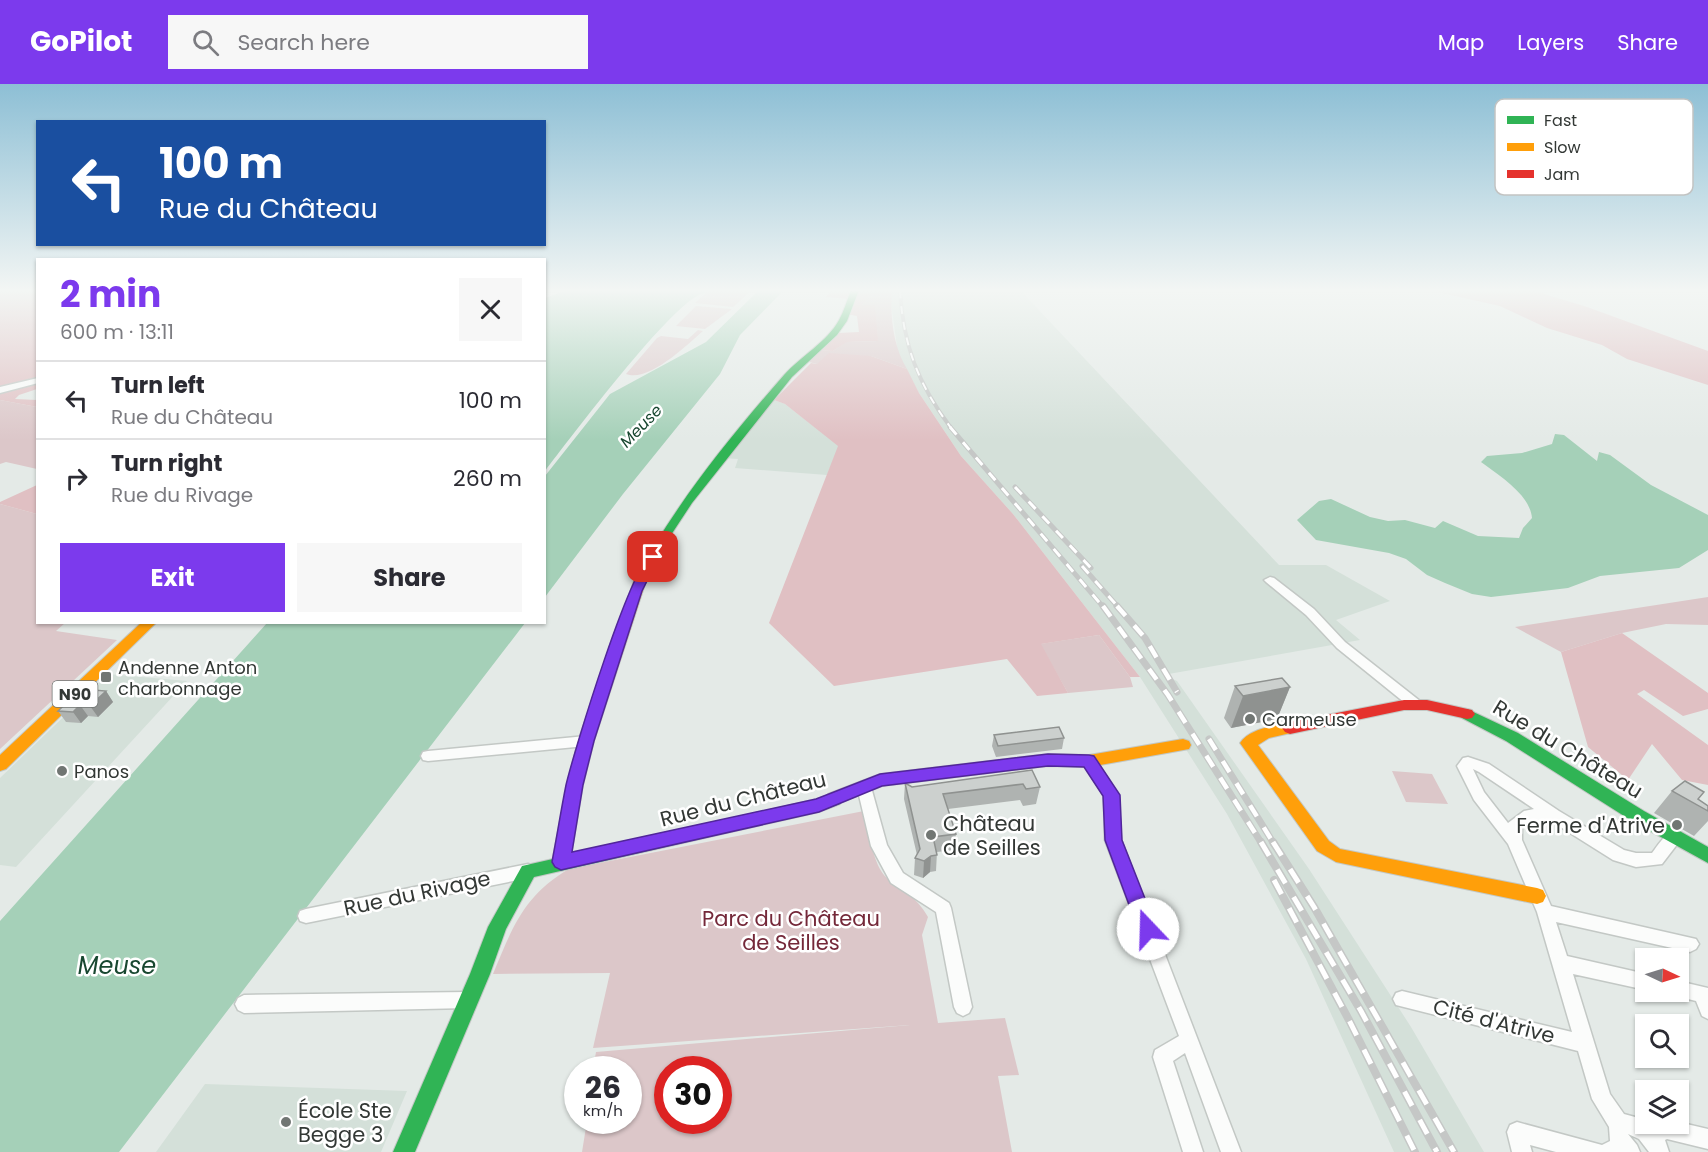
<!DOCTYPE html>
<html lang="en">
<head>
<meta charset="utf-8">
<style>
	body { margin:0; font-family:Poppins,sans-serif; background:#f7f7f7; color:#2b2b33; height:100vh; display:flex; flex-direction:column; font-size:22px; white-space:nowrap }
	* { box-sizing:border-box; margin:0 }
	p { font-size:20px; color:#7c7c81 }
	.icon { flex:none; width:33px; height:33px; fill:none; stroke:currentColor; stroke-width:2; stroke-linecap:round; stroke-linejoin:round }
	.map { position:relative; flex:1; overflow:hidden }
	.drawer { position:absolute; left:36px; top:174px; width:510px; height:366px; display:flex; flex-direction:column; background:#fff; border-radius:0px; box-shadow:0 2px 4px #0004 }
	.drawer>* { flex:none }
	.hud { position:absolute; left:36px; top:36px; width:510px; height:126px; border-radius:0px; box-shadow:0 2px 4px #0004; background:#1a4fa0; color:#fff; overflow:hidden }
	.needle { width:39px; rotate:94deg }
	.controls { position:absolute; left:1635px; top:864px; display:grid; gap:12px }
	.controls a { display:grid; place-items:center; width:54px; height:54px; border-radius:0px; background:#fff; box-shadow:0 2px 4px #0004; font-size:30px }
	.speed { position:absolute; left:564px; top:972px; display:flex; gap:12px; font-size:30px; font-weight:700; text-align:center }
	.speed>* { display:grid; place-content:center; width:78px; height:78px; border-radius:50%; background:#fff; box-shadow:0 2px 4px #0004; line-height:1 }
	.speed small { font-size:15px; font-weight:400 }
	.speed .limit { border:9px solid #d22; background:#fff; color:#111 }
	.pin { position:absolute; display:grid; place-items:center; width:51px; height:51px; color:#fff; margin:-26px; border-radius:12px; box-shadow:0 3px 9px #0006 }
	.me { position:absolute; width:66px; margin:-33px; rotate:339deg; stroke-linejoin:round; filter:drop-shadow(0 0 4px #0008) }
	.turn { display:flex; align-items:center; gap:21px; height:126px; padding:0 24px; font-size:27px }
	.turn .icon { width:78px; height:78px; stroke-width:2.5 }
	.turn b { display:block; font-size:42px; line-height:51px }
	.round { display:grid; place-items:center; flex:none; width:63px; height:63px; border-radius:0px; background:#f7f7f7 }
	.head { display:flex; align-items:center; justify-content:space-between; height:102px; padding:0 24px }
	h1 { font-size:36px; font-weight:700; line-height:45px; color:#7c3aed }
	.action { display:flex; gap:12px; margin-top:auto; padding:12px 24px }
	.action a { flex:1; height:69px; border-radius:0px; background:#7c3aed; color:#fff; font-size:24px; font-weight:700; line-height:69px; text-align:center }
	.action a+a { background:#f7f7f7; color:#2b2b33 }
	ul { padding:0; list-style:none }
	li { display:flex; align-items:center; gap:18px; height:78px; padding:0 24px; border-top:2px solid #e1e1e2 }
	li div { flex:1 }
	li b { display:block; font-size:22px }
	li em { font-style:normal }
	header { display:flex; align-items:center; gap:36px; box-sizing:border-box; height:84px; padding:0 30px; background:#7c3aed; color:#fff }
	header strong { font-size:28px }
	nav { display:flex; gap:33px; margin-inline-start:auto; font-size:21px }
	.search { width:420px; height:54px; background:#f7f7f7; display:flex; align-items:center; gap:15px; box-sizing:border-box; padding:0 21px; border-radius:0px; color:#7c7c81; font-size:22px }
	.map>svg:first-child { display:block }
	.built { fill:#d4e0d9 }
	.green { fill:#dcc7c9; fill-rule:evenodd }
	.forest { fill:#e0c0c3 }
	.water { fill:#a5d0b8 }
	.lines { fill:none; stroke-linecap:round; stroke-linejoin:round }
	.street-casing { stroke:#c3c8c5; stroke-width:3 }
	.fast-casing { stroke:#c3c8c5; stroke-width:2 }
	.slow-casing { stroke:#c3c8c5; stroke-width:2 }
	.jam-casing { stroke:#c3c8c5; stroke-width:2 }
	.street { fill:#fbfcfb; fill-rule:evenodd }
	.fast { fill:#30b455; fill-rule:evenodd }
	.slow { fill:#ff9f0a; fill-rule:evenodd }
	.jam { fill:#e5322d; fill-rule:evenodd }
	.rail-far3-casing { stroke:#c5c7c6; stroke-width:4 }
	.rail-far2-casing { stroke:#c5c7c6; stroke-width:5 }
	.rail-far1-casing { stroke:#c5c7c6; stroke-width:7 }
	.rail-casing { stroke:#c5c7c6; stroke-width:8 }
	.rail-far3 { stroke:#fff; stroke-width:2; stroke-dasharray:8; stroke-linecap:butt }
	.rail-far2 { stroke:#fff; stroke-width:3; stroke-dasharray:10; stroke-linecap:butt }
	.rail-far1 { stroke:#fff; stroke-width:4.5; stroke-dasharray:13; stroke-linecap:butt }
	.rail { stroke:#fff; stroke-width:5; stroke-dasharray:16; stroke-linecap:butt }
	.wall { fill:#afb3b1 }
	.shaded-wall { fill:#8f9290 }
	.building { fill:#ccd0ce; stroke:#8f9290; stroke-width:1.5 }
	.route { fill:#7c3aed; stroke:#51269a; stroke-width:1.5 }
	.poi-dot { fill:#717673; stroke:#fff; stroke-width:2 }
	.labels { text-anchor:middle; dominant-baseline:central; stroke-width:5; stroke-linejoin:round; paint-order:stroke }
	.far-water-label { font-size:16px; font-style:italic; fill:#184730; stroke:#fff }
	.shield { fill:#fff; stroke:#707472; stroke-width:1.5 }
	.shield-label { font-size:16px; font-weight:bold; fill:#333835 }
	.poi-label { font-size:18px; fill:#333835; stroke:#fff; text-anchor:start }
	.near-street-label { font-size:21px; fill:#333835; stroke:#fff }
	.near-poi-label { font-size:21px; fill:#333835; stroke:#fff; text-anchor:start }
	.near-park-label { font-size:21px; fill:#742839; stroke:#fff }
	.near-water-label { font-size:24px; font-style:italic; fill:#184730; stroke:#fff }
	.key { fill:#fff; stroke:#c2c3c2; stroke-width:1.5 }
	.key-label { font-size:16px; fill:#333835 }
</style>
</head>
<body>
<header>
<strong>GoPilot</strong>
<div class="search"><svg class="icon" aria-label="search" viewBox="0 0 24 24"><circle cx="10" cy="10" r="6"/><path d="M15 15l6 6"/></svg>Search here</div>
<nav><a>Map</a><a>Layers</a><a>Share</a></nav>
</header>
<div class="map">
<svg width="1708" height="1068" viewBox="0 0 1708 1068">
	<rect width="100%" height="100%" fill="#e4eae7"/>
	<!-- built -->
	<path class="built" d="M892,206H1020L1279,481H1326L1390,517L1336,536L1360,556L1163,591L1177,597L1309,785L1411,943L1484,1068H1394L1306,875L1227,730L1140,593L1013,430L961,372L919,309L898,270L891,219Z
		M774,316L785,320L839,362L827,391L735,384L738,375L723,374Z
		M108,590L187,597L16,783L0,781V694Z
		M205,1000L407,1007L381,1068H156Z"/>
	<!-- green -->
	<path class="green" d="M709,206H752L733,223L695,219Z
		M873,206H892C890,233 893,262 907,285L871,272L817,280L805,277L819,266L833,267L846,258L878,257L862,221L867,211Z
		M696,222L732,225L705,245L676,242Z
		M698,246L703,247C687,261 648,299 626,290L657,254L661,252L688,255Z
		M0,316L37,323V385L6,378L0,380Z
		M0,420L37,430L38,538L65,539L56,547L117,556L0,665Z
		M1708,513V541L1666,540L1622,549L1561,568L1515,543Z
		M1099,551L1130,593L1133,603L1068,609L1040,560Z
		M1392,687L1432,690L1448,720L1406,718Z
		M864,727C868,743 873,783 887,794C905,809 915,811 928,833L922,851L938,939L1005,934L1019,991L998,992L1012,1068H582L587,1037L628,1036V986L593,985L596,968L910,941L593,964L610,889L493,890C512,844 524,811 569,785ZM668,986H718V1036H668Z"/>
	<!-- forest -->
	<path class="forest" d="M0,206H37V305L19,311L15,315L37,316V323L0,316Z
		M832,206H873L862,221H875L878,257L847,258L833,267L819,266L838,249L859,248L857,232L846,230L850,215L826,213Z
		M1428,206H1531L1587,223L1708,267V301L1627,275L1602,261L1547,244L1500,222Z
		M829,269L871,272L907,285L919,309L961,372L1013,430L1140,593H1130L1099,551L1041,560L1068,609L1037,612L1007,575L834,602L769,539L838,362L785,320L774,316L811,279L817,280Z
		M37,401V430L0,420V418Z
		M1622,549L1708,609V625L1683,632L1644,606L1637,610L1708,661V701L1682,696L1652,660L1628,696L1588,663L1561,568Z"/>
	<!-- water -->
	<path class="water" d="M567,206H705L704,209C674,215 569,356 545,387V214Z
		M759,206H784L740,251L720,290L623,410L545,513V392L610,310L706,258Z
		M1555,350L1564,351L1597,377L1599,368L1610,371L1651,401L1708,431V466L1679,484L1600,492L1568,504L1491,513L1472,510L1445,499L1427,491L1406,475L1389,469L1316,456L1297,436L1319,417L1331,415L1370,433L1388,437L1405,436L1435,444L1443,437L1478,452L1519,454L1523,444L1532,434C1530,410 1498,391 1481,378L1487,372L1522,369L1552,360Z
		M267,539H525L119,1068H0V837Z"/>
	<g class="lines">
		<!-- street casing -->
		<g class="street-casing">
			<path id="street" d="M38,294V299L0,309V303Z
				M1270,493L1274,494L1314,525L1345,558L1420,617L1422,620L1420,623H1410L1337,564L1306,531L1266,498L1264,496Z
				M586,652L591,653L593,657L591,661L586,662L428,677L423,676L421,672L423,668L428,667Z
				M1089,672L1094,673L1118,711L1121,756L1241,1068H1221L1185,969L1173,977L1203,1068H1183L1153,973L1155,966L1179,952L1105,756L1104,712L1082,677L1084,673Z
				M1468,673L1489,680L1559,727L1624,766L1636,769H1652C1659,760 1667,745 1679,750L1682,754L1662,780L1636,783L1613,776L1551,737H1532L1522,744V756L1551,822L1696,855L1699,860L1696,865L1690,868L1556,838L1567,872L1646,890V906L1573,890L1610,1010L1624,1030L1646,1036V1040H1678V1038L1708,1045V1065L1667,1055L1665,1056L1669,1068H1649L1639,1055L1628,1050L1637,1061L1640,1068H1556L1530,1061L1532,1068H1512L1507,1048L1510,1041L1517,1038L1602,1061L1610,1057L1609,1043L1592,1015L1578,967L1396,921L1393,915L1396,909L1402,907L1572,948L1537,828L1508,760L1474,716L1457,682L1463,674ZM1473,685L1479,688L1534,725L1524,727L1508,739L1484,708Z
				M864,697L869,699L871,703L887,761L903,789L949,819L951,824L972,923L969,929L963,932L957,929L954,923L936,828L891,799L871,762L857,703L859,699Z
				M528,780L534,782L536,787L534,792L528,794L306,839L300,837L298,832L300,827L306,825Z
				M1678,897L1708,904V935L1702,932L1696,917L1672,911L1670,908H1678Z
				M468,908L474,910L477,916L474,922L468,924L244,929L238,926L235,920L238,914L244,911Z"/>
		</g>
		<!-- fast casing -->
		<g class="fast-casing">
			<path id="fast" d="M851,206H859L847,237L837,251L792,293L692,419L667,457L645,500H635L634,497C674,422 728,355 784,291C801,272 827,258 839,236C844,227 847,216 851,206Z
				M1467,625L1518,649L1644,727L1708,763V779L1632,737L1506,657L1462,634L1459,630L1462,626Z
				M834,709L840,710L842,715L840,720L819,728L534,793L506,845L490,890L415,1068H393L470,890L488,843L522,782L817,715Z"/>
		</g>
		<!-- slow casing -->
		<g class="slow-casing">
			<path id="slow" d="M640,493L646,497L594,657L583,701L570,778L567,783L561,785L555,783L552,778L567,701L578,657L634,497Z
				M142,538H157L6,685L0,687V671Z
				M1290,638L1295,640L1298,644L1295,648L1269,654L1258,661L1329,757L1340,765L1537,804L1543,806L1546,812L1543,818L1537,820L1336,778L1317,767L1240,659C1250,644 1274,642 1290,638Z
				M1183,655L1189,657L1191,661L1189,665L1089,683L1048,682L882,702L834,721L828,720L826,715L828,710L880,690L1048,670L1089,671Z"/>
		</g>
		<!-- jam casing -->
		<g class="jam-casing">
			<path id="jam" d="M1404,616H1427L1472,626L1475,630L1472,634L1467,635L1427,626H1404L1290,650L1285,648L1282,644L1285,640L1290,638Z"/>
		</g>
		<!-- street -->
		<use href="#street" class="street"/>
		<!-- fast -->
		<use href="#fast" class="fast"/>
		<!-- slow -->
		<use href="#slow" class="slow"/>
		<!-- jam -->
		<use href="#jam" class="jam"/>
		<!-- rail-far3 casing -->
		<g class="rail-far3-casing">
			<path id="rail-far3" d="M900,206C903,261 918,300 951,344"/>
		</g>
		<!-- rail-far2 casing -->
		<g class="rail-far2-casing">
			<path id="rail-far2" d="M950,343L1104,524
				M1015,403L1091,484
				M1082,482L1119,524"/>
		</g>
		<!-- rail-far1 casing -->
		<g class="rail-far1-casing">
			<path id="rail-far1" d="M1103,522L1168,611L1262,760
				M1117,522L1145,554L1177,608
				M1209,655L1274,760"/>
		</g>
		<!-- rail casing -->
		<g class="rail-casing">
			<path id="rail" d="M1261,758L1361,927L1437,1068
				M1273,758L1314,823L1454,1068
				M1274,796L1349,936L1415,1068"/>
		</g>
		<!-- rail-far3 -->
		<use href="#rail-far3" class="rail-far3"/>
		<!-- rail-far2 -->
		<use href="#rail-far2" class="rail-far2"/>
		<!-- rail-far1 -->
		<use href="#rail-far1" class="rail-far1"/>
		<!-- rail -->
		<use href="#rail" class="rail"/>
	</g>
	<!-- wall -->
	<path class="wall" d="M1235,602L1290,603L1277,635L1231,644L1224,634Z
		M106,607L113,618L98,633L88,632L81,639L66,638L58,627Z
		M994,651L1064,654L1062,665L996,673L992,662Z
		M1032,686L1040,703L1036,720L1023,722L1020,716L948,725L956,750L954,766L937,768L936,787L930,788L923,794L914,791L915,774L917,771L904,715L905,699L912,703Z
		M1672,707L1698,715L1708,722V737L1694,752L1654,729Z"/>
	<!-- shaded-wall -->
	<path class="shaded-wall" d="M1290,603L1277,635L1231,644L1243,612Z
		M106,607L113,618L98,633L90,622Z
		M80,621L88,632L81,639L73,628Z
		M931,772L930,788L923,794L924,777Z"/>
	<!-- building -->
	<path class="building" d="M1282,594L1290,603L1243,612L1235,602Z
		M81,605L106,607L90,622L80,621L73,628L58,627Z
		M1059,643L1064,654L998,662L994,651Z
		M1032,686L1040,703L1026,705L1023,700L943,710L956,750L933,753L937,771L931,772L924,777L915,774L920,765L905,699L912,703Z
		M1685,697L1704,708L1698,715L1708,722V727L1672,707Z"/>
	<!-- sky -->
	<linearGradient id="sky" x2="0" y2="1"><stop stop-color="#8dbfd5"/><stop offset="0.58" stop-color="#f3f6f4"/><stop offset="1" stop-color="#f3f6f4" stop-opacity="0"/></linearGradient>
	<rect width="1708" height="356" fill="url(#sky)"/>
	<!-- route -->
	<path class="route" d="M653,470L659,473L642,507L594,657L583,701L572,768L816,715L880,690L1048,670L1089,671L1094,672L1120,711L1122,756L1157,845L1154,851L1148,853L1141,851L1138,845L1105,756L1103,712L1084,683L1048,682L882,702L819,728L561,786L555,783L552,778C557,752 561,726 566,701C573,671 632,475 653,470Z"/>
	<!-- markers -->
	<g class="poi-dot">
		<rect x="100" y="587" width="12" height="12" rx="3"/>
		<circle cx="1250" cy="635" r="6"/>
		<circle cx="62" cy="687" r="6"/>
		<circle cx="1677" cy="741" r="6"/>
		<circle cx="931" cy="751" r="6"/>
		<circle cx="286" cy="1038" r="6"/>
	</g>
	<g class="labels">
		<!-- far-water labels -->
		<g class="far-water-label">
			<text transform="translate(641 342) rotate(-46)">Meuse</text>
		</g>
		<!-- shield labels -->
		<rect class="shield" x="52.5" y="597" width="45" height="26" rx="4.5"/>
		<g class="shield-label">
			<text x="75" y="610">N90</text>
		</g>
		<!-- poi labels -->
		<g class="poi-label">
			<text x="118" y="583">Andenne Anton<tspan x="118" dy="21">charbonnage</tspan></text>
			<text x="1262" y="635">Carmeuse</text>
			<text x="74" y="687">Panos</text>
		</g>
		<!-- near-street labels -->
		<g class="near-street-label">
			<text transform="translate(1568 665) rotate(31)">Rue du Château</text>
			<text transform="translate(743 715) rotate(-14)">Rue du Château</text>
			<text transform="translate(417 809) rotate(-12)">Rue du Rivage</text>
			<text transform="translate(1494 937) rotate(14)">Cité d'Atrive</text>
		</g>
		<!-- near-poi labels -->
		<g class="near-poi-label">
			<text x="943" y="739">Château<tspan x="943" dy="24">de Seilles</tspan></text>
			<text x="1665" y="741" text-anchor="end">Ferme d'Atrive</text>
			<text x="298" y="1026">École Ste<tspan x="298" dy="24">Begge 3</tspan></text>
		</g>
		<!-- near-park labels -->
		<g class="near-park-label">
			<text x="791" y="834">Parc du Château<tspan x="791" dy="24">de Seilles</tspan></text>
		</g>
		<!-- near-water labels -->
		<g class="near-water-label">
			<text x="117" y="881">Meuse</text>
		</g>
	</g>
	<!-- legend -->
	<rect x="1495" y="15" width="198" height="96" rx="9" class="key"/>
	<rect x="1507" y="32" width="27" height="8" fill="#30b455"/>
	<rect x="1507" y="59" width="27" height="8" fill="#ff9f0a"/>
	<rect x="1507" y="86" width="27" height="8" fill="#e5322d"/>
	<g class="key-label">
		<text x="1544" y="42">Fast</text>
		<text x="1544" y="69">Slow</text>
		<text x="1544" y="96">Jam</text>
	</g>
</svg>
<div class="controls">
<a><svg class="needle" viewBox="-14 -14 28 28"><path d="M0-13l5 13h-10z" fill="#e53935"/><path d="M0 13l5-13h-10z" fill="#7c7c81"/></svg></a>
<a><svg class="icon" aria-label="search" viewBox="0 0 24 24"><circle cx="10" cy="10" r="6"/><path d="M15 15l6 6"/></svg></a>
<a><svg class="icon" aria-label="layers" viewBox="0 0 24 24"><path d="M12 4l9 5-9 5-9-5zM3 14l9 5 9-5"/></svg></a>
</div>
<div class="speed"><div>26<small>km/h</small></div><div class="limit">30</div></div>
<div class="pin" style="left:653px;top:473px;background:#d93025"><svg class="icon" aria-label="arrive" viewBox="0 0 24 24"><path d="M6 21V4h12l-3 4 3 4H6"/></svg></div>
<svg class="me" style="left:1148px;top:845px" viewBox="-20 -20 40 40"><circle r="19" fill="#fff"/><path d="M0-13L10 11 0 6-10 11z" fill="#7c3aed"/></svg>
<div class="hud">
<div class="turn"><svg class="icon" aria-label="left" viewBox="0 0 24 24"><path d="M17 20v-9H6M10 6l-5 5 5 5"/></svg><div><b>100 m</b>Rue du Château</div></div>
</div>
<section class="drawer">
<div class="head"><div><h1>2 min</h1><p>600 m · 13:11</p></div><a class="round"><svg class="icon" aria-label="close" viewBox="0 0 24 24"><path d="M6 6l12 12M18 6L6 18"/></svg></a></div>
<ul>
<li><svg class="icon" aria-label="left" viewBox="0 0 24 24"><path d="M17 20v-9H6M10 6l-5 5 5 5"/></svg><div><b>Turn left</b><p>Rue du Château</p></div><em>100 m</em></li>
<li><svg class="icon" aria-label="right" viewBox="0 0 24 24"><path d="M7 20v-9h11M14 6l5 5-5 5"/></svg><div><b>Turn right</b><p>Rue du Rivage</p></div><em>260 m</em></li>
</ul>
<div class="action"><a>Exit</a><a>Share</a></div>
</section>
</div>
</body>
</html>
